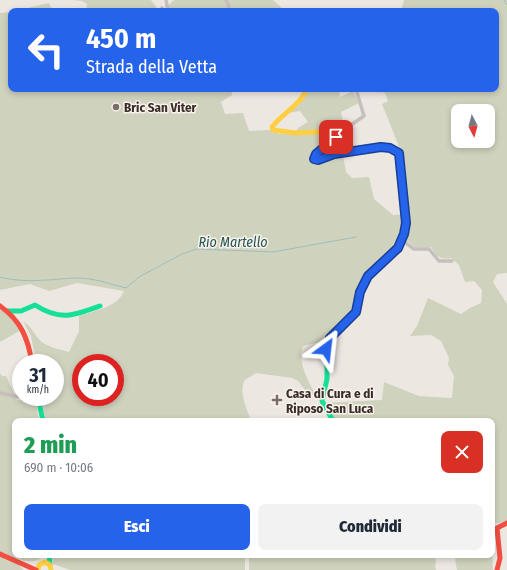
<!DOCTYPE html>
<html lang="it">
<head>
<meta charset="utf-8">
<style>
	body { margin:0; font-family:"Fira Sans Condensed",sans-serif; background:#f2f2f3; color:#1f2937; height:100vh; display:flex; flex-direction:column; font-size:15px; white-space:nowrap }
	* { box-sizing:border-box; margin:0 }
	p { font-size:13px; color:#747a83 }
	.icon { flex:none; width:22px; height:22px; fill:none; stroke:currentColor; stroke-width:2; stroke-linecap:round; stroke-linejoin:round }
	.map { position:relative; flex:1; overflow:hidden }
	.side { position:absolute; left:12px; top:418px; width:483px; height:140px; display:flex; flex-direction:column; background:#fff; border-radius:8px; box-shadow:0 2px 6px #0003 }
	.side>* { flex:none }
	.guide { position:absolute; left:8px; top:8px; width:491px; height:84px; border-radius:8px; box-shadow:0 2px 6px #0003; background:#2563eb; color:#fff; overflow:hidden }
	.needle { width:26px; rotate:174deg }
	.controls { position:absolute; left:451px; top:104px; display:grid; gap:8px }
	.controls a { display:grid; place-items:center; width:44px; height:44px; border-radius:8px; background:#fff; box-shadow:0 2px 6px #0003; font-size:20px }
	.speed { position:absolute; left:12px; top:354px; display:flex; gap:8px; font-size:20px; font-weight:700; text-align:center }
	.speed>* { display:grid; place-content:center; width:52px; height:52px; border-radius:50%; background:#fff; box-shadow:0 2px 6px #0003; line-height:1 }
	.speed small { font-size:10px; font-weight:400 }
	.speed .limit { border:6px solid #d22; background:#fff; color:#111 }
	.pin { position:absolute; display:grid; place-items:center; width:34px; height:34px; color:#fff; margin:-17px; border-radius:8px; box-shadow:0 2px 6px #0006 }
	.me { position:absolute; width:44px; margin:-22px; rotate:30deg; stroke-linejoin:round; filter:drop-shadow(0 0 3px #0008) }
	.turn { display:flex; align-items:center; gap:14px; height:84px; padding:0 12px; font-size:18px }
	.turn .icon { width:52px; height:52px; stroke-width:2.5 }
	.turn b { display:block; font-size:28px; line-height:34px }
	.round { display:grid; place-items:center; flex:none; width:42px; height:42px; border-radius:8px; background:#f2f2f3 }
	.headline { display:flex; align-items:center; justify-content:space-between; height:68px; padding:0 12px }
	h1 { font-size:24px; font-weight:800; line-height:30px; color:#1e9e55 }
	.cta { display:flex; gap:8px; margin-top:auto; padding:8px 12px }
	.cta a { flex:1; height:46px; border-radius:8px; background:#2563eb; color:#fff; font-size:16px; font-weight:800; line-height:46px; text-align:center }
	.cta a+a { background:#f2f2f3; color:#1f2937 }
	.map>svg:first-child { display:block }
	.green { fill:#cfd2bd; fill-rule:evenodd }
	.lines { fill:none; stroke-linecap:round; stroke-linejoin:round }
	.stream { stroke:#9fbebc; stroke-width:1 }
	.street { stroke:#c6bfbb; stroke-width:3.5 }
	.fast { stroke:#16e098; stroke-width:5 }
	.slow { stroke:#ffcf43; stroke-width:5 }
	.jam { stroke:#f24e42; stroke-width:5 }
	.route-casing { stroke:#184099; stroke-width:10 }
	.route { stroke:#2563eb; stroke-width:7 }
	.poi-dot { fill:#776e6a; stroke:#f9f1ea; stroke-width:1.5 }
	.labels { text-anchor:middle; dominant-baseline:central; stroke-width:3; stroke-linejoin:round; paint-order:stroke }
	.poi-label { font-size:13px; font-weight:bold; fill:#372d29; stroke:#f9f1ea; text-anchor:start }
	.water-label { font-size:14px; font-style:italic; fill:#205757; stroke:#f9f1ea }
</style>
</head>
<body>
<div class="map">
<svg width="507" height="570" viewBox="0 0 507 570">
	<rect width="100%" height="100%" fill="#ede7e2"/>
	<!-- green -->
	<path class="green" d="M72,0H151L159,11H86L87,4L82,1Z
		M174,0H273L285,11H169V5Z
		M404,0H507V273L497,274L493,282L507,304V522L492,524V421H336L324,403L382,400L384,382L419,396L452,398L454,376L448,365L449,358L441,341L431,335L410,336L417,326L428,298L461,314L470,308L481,303L482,290L474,281L465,282L459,265L451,258C440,260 437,257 431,247H415L404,238L397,248L364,277L357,292L355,311L324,341L303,346C297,362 308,380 315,394L310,396L298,381L292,378L256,373C253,375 248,378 245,380C238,390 247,410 251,420L256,421H46L41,397H55V363H36L31,336L23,321C33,329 31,329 38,338C44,347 59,349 69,352L79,331V316C94,311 118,307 124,291L77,283L49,291L30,284L0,290V13L11,12V89H232V95L221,102L225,114L243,113L249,131L270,130L279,134H295L298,128L308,122L300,111L282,114L289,109L303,94L302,89H299H339L340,97L353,91L359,103L341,112L343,121L334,129L337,137L343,135L347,144L342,150L346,172L352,178L369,177L374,199L393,215L408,214L402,154L382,104L388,101L385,93L379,89H496V11H401ZM458,111H488V141H458ZM81,363H115V397H81Z
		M49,3L53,11H15Z
		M0,309L11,317L21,330L0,342Z
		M0,373L2,376H6L17,400L36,401L39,421H15V555H44C32,569 14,556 0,552Z
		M492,552L493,570H457L455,559L460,555H492Z
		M52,555H245V570H70L53,564Z
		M249,555H435L436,562L435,565L436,570H249Z
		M0,556L18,564L24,570H0Z"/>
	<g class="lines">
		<!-- stream -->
		<path class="stream" d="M504,0L507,5
			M0,277C25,284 51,279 77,278C94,278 110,284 126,288L139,277L182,254L197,249L273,252L356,237"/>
		<!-- street -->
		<path class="street" d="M166,0L168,11
			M226,0L229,6L228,11
			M162,8L164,11
			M339,133L364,116L356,89
			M402,240L414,249H429L439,261H452
			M0,393L19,397L38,398
			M492,526L497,528"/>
		<!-- fast -->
		<path class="fast" d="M7,311H21L35,305C60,321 73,316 100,306
			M38,397L43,421
			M333,421L322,401L327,379V343L356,312L360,292L368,276L399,247L406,223L401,159L396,150
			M49,555L50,565"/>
		<!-- slow -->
		<path class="slow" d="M304,89L305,93C297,107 282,114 272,127L273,130L296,133L337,131L339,133L314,155L315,160C340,152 370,144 396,150
			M38,570L39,565L45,562L50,565L51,570"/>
		<!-- jam -->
		<path class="jam" d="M0,306C21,321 28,338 32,363
			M0,554L36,570
			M497,570L500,558L497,528L507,523"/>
	</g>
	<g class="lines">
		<!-- route casing -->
		<g class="route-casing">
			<path id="route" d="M326,349L330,338L356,312L360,292L368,276L398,248L404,234L406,223L399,153L390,148L381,147L334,154L318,160L314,159L316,154L336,137"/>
		</g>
		<!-- route -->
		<use href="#route" class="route"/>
	</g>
	<!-- markers -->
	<g class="poi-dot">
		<circle cx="116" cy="107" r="4"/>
		<path d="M275 394h4v4h4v4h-4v4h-4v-4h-4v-4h4z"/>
	</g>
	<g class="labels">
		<!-- poi labels -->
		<g class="poi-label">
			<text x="124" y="107">Bric San Viter</text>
			<text x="286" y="393">Casa di Cura e di<tspan x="286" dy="15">Riposo San Luca</tspan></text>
		</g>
		<!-- water labels -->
		<g class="water-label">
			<text x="233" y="242">Rio Martello</text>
		</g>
	</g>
</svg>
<div class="controls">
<a><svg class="needle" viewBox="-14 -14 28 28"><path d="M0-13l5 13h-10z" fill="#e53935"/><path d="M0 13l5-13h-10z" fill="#747a83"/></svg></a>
</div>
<div class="speed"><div>31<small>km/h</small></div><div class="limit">40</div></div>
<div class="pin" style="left:336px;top:137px;background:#d93025"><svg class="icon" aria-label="arrive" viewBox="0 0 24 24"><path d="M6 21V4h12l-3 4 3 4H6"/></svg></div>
<svg class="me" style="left:326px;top:349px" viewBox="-20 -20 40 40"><path d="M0-17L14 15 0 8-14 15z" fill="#2563eb" stroke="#fff" stroke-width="4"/></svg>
<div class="guide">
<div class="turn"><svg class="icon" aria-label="left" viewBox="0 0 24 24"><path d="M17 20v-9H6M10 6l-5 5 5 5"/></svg><div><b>450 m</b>Strada della Vetta</div></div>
</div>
<section class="side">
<div class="headline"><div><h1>2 min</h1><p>690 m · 10:06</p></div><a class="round" style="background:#d93025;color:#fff"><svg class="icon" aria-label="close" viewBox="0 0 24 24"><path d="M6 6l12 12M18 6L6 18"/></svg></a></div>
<div class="cta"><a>Esci</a><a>Condividi</a></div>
</section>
</div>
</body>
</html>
